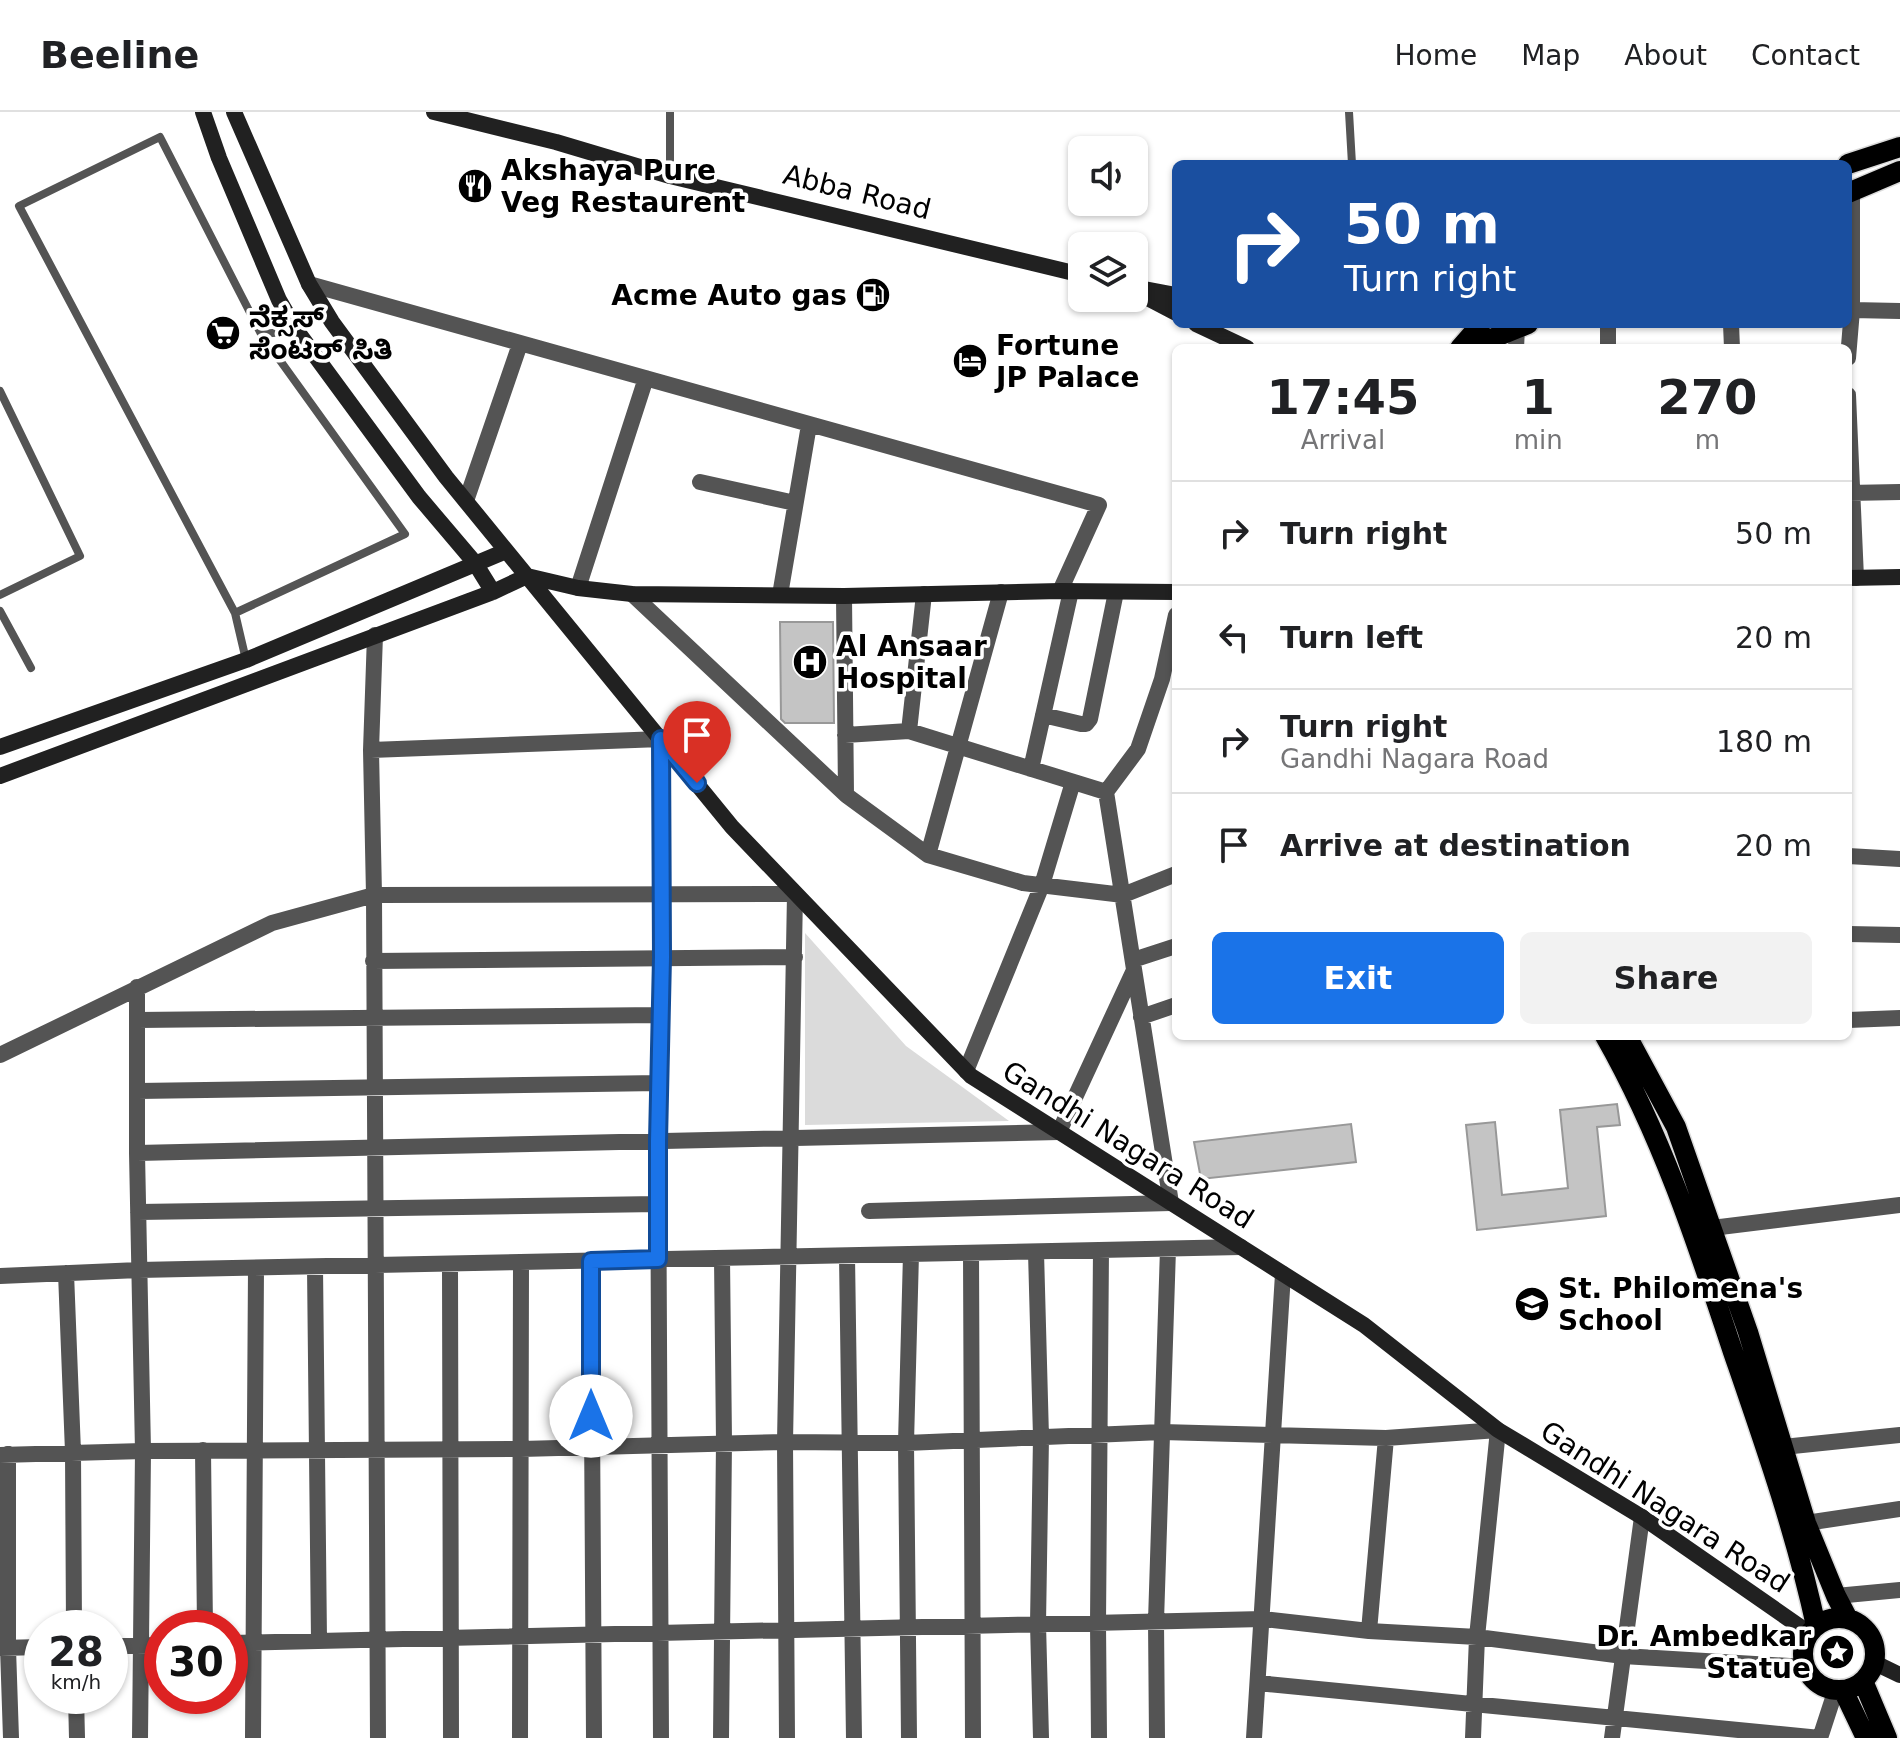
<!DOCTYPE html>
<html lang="en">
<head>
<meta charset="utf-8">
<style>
	body { margin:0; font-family:"DejaVu Sans","Noto Sans Kannada",sans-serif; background:#f2f2f2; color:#202124; height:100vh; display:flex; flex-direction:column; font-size:30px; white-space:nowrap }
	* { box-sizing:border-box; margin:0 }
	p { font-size:26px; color:#757577 }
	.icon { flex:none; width:44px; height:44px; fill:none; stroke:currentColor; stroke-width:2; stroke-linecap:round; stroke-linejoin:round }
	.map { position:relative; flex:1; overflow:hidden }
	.details { position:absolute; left:1172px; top:232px; width:680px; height:696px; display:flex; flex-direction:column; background:#fff; border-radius:12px; box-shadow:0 2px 6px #0004 }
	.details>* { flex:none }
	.top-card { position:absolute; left:1172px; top:48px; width:680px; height:168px; border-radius:12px; box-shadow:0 2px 6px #0004; background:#1a4fa0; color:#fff; overflow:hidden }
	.tools { position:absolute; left:1068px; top:24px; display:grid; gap:16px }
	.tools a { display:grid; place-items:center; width:80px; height:80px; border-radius:12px; background:#fff; box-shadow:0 2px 6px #0004; font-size:40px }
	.speed { position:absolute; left:24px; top:1498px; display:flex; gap:16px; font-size:40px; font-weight:700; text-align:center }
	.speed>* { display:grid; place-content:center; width:104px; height:104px; border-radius:50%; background:#fff; box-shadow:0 2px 6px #0004; line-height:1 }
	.speed small { font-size:20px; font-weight:400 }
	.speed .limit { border:12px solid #d22; background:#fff; color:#111 }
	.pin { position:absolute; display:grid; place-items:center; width:68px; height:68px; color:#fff; margin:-82px -34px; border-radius:50% 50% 50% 0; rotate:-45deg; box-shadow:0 0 8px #0007 }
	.pin .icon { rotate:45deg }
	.me { position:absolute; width:88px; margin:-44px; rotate:0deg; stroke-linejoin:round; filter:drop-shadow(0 0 6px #0008) }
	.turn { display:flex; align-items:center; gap:28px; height:168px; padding:0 40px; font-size:36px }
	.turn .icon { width:104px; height:104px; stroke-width:2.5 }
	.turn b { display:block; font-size:56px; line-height:68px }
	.eta { display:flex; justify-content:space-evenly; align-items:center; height:136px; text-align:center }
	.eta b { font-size:48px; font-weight:700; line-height:56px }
	.button { display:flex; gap:16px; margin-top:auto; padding:16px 40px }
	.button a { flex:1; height:92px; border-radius:12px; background:#1a73e8; color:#fff; font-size:32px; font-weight:700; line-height:92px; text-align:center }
	.button a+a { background:#f2f2f2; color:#202124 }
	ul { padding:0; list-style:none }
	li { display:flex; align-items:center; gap:24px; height:104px; padding:0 40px; border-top:2px solid #e0e0e0 }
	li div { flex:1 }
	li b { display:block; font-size:30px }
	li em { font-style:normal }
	header { display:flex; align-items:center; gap:48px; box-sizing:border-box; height:112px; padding:0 40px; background:#fff; border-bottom:2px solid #e0e0e0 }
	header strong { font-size:38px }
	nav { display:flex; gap:44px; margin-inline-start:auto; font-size:28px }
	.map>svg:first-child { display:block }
	.green { fill:#dbdbdb }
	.building { fill:#c4c4c4; stroke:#989898; stroke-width:2 }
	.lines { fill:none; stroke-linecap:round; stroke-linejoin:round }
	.primary-casing { stroke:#dbdbdb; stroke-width:23 }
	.lane { stroke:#545454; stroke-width:8 }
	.street { stroke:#545454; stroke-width:16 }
	.secondary { stroke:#212121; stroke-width:16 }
	.primary { stroke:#000; stroke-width:20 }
	.route-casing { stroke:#114b97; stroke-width:20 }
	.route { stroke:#1a73e8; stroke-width:14 }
	.labels { text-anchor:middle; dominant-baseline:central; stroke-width:7; stroke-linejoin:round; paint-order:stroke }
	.poi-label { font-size:28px; font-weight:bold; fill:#000; stroke:#fff; text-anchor:start }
	.street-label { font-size:28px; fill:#000; stroke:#fff }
</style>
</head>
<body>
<header>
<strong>Beeline</strong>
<nav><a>Home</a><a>Map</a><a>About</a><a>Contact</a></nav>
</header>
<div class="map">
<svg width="1900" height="1626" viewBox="0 0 1900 1626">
	<rect width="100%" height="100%" fill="#fff"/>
	<!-- green -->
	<path class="green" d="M805,821L906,934L1009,1009L805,1013Z"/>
	<!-- building -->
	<path class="building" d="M780,510H833L834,611H785L781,607Z
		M1617,992L1620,1013L1597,1015L1606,1104L1477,1118L1466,1013L1495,1010L1502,1083L1568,1076L1560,998Z
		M1351,1012L1356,1050L1201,1067L1194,1030Z"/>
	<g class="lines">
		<!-- primary casing -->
		<g class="primary-casing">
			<path id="primary" d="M1848,52L1900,35
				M1848,81L1900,59
				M1460,236L1481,212
				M1469,236L1528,212
				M1605,924C1662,1024 1697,1131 1733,1240C1764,1330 1796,1421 1816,1514
				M1627,924L1676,1015L1748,1220L1806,1411L1836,1484L1848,1507
				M1803 1542a36 36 0 1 1 72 0a36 36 0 1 1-72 0Z
				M1863,1569L1887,1626
				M1843,1578L1866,1626"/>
		</g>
		<!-- lane -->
		<path class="lane" d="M670,0V63
			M1349,0L1352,52
			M261,222L296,219
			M0,279L80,444L0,483
			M0,499L31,556
			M235,501L405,422L261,222L160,25L19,94L235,501L246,548"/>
		<!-- street -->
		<path class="street" d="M309,172L1099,393L1060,479
			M1852,198L1900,199
			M1731,212L1732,236
			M1516,236L1517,216
			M1608,236V212
			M1848,246L1852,198V79
			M1848,283L1856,466
			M700,370L795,391
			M1848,381L1900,380
			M466,389L520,232
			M578,476L646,266
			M632,482L846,683L928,743L1023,771L1123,783L1176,762
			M780,483L809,313
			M844,484L846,683
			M375,523L371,638L374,783L378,1626
			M1043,603L1081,612H1086L1090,607L1116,480
			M909,619L924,482
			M845,623L909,619L1106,680
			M371,638L661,627L662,845L658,1029L661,1626
			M1031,657L1071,479
			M928,743L1001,480
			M1848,744L1900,747
			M1848,822L1900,823
			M1133,848L1176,834
			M373,849L795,845
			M137,875V1041L143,1339L140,1626
			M1141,905L1176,893
			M138,908L661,903
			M1848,908L1900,906
			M0,943L272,811L374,783L795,782L785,1330L787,1626
			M966,959L1042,773L1073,670
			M138,979L659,971
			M137,1041L1059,1020L1134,858
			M869,1099L1171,1091L1106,680L1138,637L1162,567L1176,503
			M138,1100L658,1092
			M1712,1116L1900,1093
			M1036,1140L1041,1325L1038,1512L1041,1626
			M971,1141L973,1626
			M847,1144L854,1626
			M591,1149L594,1626
			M450,1152L451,1626
			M315,1155L319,1528
			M66,1161L73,1340L74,1516
			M0,1164L139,1158L1241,1135
			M1783,1335L1900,1323
			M203,1338L205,1516
			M8,1342V1536L11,1626
			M0,1343L143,1339L521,1337L785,1330L906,1331L1162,1320L1386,1326L1498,1318L1477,1525L1473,1626
			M1806,1411L1900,1397
			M1836,1484L1900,1478
			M1369,1519L1386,1326
			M230,1531L1263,1507L1369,1519L1477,1525L1623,1544L1806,1555
			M110,1534L162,1533
			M0,1536L42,1535
			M1258,1571L1820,1626
			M76,1584L77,1626
			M253,1626L256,1156
			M520,1626L521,1150
			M721,1626L724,1329L722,1146
			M909,1626L906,1331L911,1142
			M1099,1626L1098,1511L1101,1138
			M1157,1626L1156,1509L1168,1137
			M1254,1626L1283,1162
			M1612,1626L1642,1405
			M1820,1626L1836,1577"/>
		<!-- secondary -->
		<path class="secondary" d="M203,0L219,46L279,188L297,219L419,385L475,451L493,480
			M234,0L309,172L332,210L446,365L732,715L971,964L1364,1213L1498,1318L1642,1405L1809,1521
			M434,0L556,30L670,64L1082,163
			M1139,176L1176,183
			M1134,179L1176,201
			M1196,212L1247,236
			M1848,466L1900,465
			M0,635L246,548L506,439
			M0,664L493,480L527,464L578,476L632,482L844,484L1060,479L1176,480
			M1875,1551L1900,1563"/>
		<!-- primary -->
		<use href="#primary" class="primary"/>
	</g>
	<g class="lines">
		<!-- route casing -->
		<g class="route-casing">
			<path id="route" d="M591,1304V1149L658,1147V1029L662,845L661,627L697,671"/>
		</g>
		<!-- route -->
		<use href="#route" class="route"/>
	</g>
	<!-- icons -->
	<defs>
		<g id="restaurant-disc" transform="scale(1.8)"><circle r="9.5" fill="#000" stroke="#fff"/><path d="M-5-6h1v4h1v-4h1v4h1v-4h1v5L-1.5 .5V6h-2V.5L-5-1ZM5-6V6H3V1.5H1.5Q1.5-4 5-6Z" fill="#fff"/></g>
		<g id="fuel-disc" transform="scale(1.8)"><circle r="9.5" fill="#000" stroke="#fff"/><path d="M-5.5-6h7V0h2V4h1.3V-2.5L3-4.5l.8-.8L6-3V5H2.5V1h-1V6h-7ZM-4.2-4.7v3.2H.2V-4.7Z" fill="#fff"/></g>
		<g id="supermarket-disc" transform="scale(1.8)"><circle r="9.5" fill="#000" stroke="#fff"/><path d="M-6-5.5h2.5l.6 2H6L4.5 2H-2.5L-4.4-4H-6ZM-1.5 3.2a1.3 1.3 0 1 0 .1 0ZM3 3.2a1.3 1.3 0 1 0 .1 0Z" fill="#fff"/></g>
		<g id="hotel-disc" transform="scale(1.8)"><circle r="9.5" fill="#000" stroke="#fff"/><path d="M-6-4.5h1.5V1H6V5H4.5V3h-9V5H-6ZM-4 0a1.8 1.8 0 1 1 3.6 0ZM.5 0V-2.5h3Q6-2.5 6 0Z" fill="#fff"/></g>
		<g id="hospital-disc" transform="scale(1.8)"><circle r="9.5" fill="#000" stroke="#fff"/><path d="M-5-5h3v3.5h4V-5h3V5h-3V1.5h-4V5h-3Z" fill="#fff"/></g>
		<g id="school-disc" transform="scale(1.8)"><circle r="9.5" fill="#000" stroke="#fff"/><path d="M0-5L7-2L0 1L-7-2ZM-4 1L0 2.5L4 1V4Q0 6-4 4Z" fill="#fff"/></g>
		<g id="sight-disc" transform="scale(1.8)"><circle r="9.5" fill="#000" stroke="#fff"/><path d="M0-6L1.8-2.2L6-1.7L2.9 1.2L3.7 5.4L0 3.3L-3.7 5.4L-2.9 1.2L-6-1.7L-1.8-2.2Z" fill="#fff"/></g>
	</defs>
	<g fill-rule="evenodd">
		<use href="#restaurant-disc" x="475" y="74"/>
		<use href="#fuel-disc" x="873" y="183"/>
		<use href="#supermarket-disc" x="223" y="221"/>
		<use href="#hotel-disc" x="970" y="249"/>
		<use href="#hospital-disc" x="810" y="550"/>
		<use href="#school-disc" x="1532" y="1192"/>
		<use href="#sight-disc" x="1837" y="1540"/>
	</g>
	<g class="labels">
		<!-- poi labels -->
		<g class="poi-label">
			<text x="501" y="58">Akshaya Pure<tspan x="501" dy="32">Veg Restaurent</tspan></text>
			<text x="847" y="183" text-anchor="end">Acme Auto gas</text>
			<text x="249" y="205">ನೆಕ್ಸಸ್<tspan x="249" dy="32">ಸೆಂಟರ್ ಸಿತಿ</tspan></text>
			<text x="996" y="233">Fortune<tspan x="996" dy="32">JP Palace</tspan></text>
			<text x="836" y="534">Al Ansaar<tspan x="836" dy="32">Hospital</tspan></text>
			<text x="1558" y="1176">St. Philomena's<tspan x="1558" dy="32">School</tspan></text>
			<text x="1811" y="1524" text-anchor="end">Dr. Ambedkar<tspan x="1811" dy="32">Statue</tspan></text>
		</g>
		<!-- street labels -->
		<g class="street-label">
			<text transform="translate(857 80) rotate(14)">Abba Road</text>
			<text transform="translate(1128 1033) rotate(32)">Gandhi Nagara Road</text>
			<text transform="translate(1665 1395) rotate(33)">Gandhi Nagara Road</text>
		</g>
	</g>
</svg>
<div class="tools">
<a><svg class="icon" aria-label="sound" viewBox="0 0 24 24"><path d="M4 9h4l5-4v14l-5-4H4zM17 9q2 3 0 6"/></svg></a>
<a><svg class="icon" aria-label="layers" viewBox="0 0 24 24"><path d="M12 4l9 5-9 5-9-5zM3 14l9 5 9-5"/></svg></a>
</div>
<div class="speed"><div>28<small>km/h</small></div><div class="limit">30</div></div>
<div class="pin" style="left:697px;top:671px;background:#d93025"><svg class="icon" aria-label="arrive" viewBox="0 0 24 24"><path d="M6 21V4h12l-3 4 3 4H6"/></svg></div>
<svg class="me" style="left:591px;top:1304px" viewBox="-20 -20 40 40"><circle r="19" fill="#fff"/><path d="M0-13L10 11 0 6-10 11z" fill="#1a73e8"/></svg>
<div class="top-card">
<div class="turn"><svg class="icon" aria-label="right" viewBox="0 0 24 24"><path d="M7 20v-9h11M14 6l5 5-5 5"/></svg><div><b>50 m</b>Turn right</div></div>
</div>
<section class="details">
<div class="eta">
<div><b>17:45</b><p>Arrival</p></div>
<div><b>1</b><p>min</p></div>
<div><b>270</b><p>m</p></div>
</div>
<ul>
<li><svg class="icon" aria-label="right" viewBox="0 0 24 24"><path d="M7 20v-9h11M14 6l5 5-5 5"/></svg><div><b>Turn right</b></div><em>50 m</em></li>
<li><svg class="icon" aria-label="left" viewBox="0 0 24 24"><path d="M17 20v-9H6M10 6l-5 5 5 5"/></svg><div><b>Turn left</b></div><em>20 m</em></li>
<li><svg class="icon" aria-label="right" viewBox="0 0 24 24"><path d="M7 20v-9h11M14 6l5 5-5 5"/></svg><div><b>Turn right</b><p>Gandhi Nagara Road</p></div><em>180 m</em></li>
<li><svg class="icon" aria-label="arrive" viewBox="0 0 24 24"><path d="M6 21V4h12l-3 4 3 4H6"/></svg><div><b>Arrive at destination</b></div><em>20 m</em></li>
</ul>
<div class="button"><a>Exit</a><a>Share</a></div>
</section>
</div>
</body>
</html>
